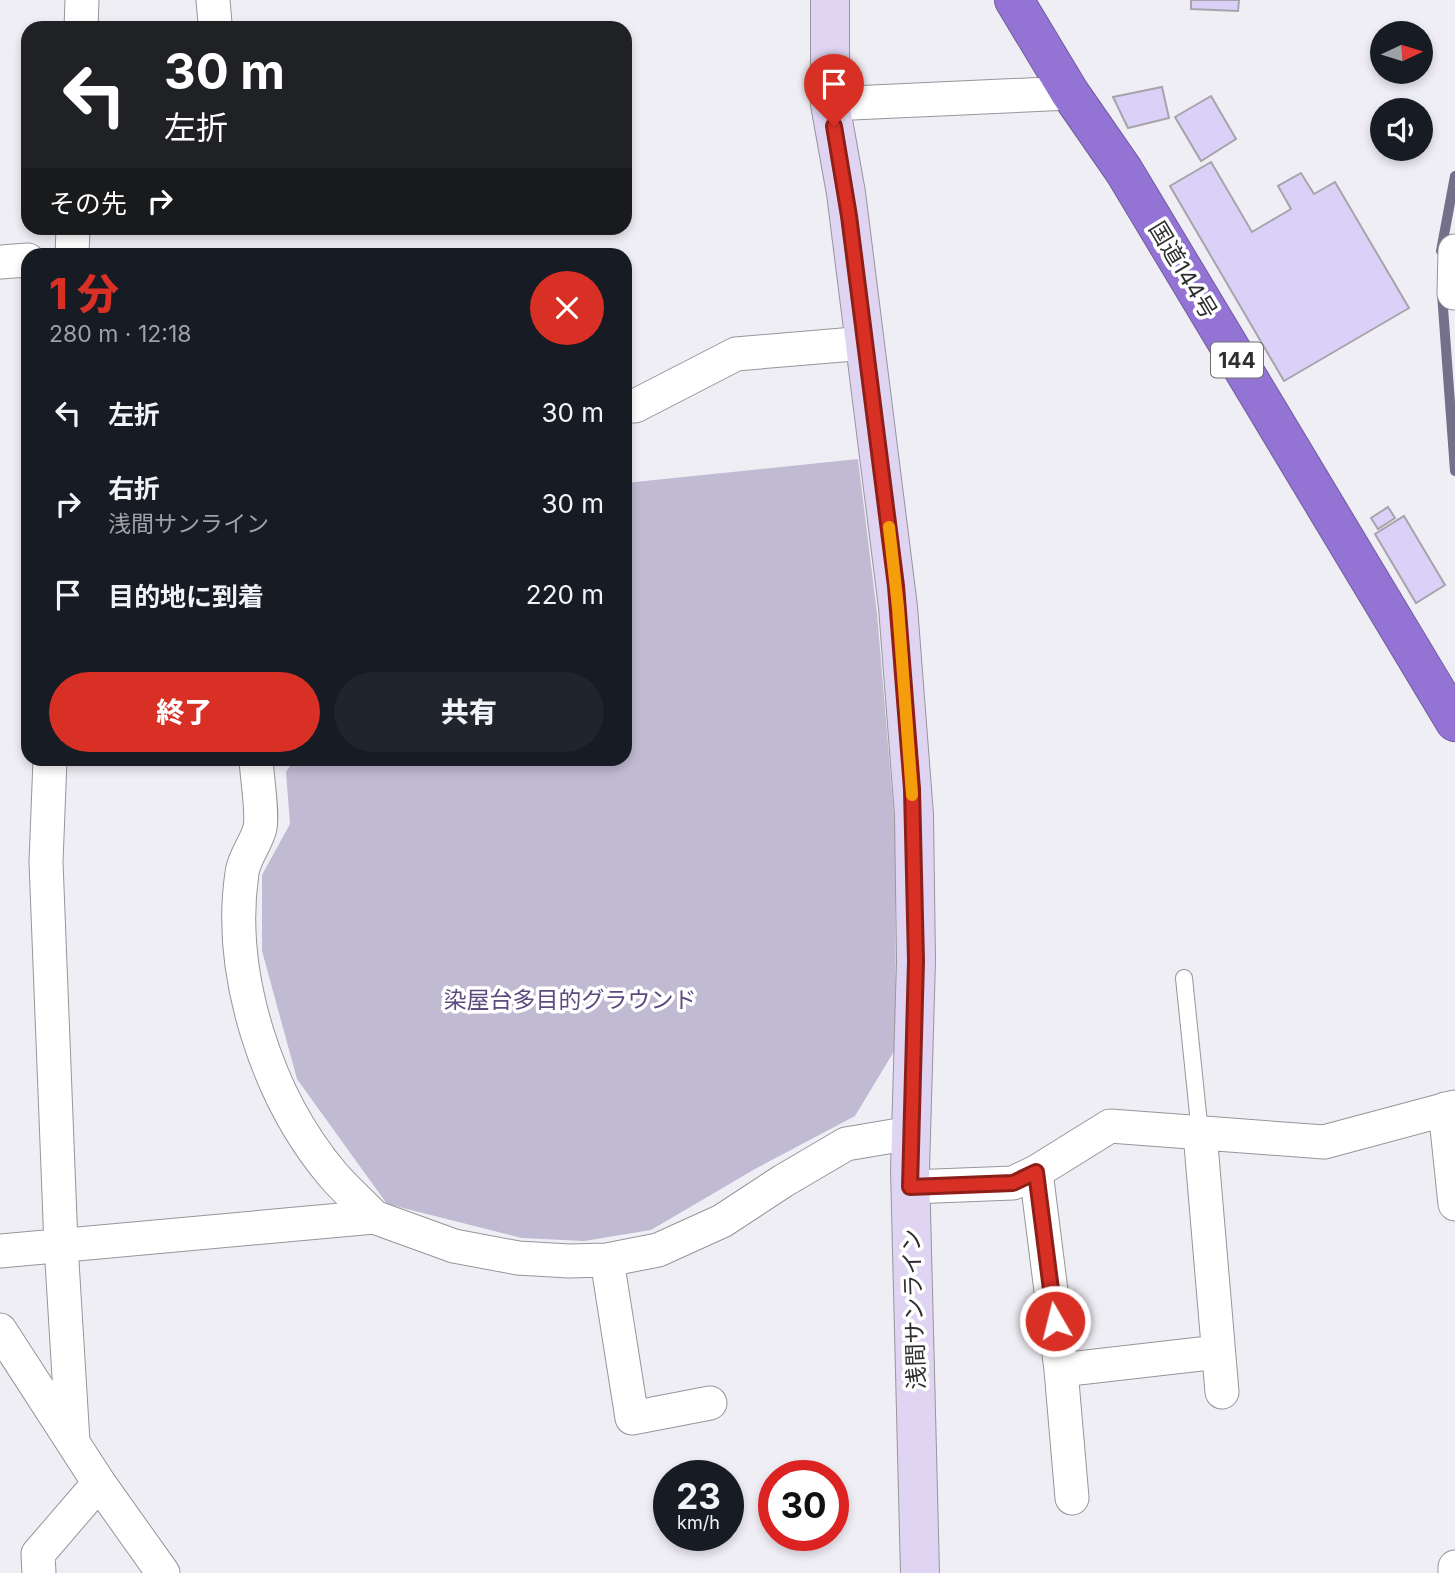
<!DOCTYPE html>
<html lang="ja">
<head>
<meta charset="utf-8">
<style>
	body { margin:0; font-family:Inter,"Noto Sans JP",sans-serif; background:#20242c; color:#f1f3f6; height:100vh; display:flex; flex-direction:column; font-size:26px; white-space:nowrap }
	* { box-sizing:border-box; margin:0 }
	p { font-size:23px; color:#9ea1a6 }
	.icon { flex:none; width:38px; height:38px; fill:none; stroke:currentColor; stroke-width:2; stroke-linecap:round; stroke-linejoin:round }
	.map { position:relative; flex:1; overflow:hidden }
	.side { position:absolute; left:21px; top:248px; width:611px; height:518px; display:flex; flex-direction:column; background:#171b24; border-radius:21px; box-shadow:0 4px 10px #0003 }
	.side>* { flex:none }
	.banner { position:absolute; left:21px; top:21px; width:611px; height:214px; border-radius:21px; box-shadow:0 4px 10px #0003; background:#202124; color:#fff; overflow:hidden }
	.needle { width:46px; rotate:86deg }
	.controls { position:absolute; left:1370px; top:21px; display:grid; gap:14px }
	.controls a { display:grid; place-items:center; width:63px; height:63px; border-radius:50%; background:#171b24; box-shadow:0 4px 10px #0003; font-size:35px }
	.speed { position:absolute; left:653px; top:1460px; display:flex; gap:14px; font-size:35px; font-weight:700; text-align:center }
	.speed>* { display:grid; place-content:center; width:91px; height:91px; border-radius:50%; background:#171b24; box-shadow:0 4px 10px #0003; line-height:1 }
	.speed small { font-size:18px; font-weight:400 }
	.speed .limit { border:10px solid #d22; background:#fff; color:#111 }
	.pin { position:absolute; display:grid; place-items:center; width:60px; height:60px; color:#fff; margin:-72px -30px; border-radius:50% 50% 50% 0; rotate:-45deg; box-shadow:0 0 7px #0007 }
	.pin .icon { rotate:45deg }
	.me { position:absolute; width:77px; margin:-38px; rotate:352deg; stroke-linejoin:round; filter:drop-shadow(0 0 5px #0008) }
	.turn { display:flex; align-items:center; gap:24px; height:147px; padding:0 28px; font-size:32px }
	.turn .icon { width:91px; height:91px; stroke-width:2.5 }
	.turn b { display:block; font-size:49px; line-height:60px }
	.then { display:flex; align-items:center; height:66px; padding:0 28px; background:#0003; gap:14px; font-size:26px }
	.round { display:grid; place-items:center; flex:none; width:74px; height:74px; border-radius:37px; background:#20242c }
	.overview { display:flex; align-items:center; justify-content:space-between; height:119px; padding:0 28px }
	h1 { font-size:42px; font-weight:800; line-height:52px; color:#d93025 }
	.cta { display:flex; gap:14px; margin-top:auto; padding:14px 28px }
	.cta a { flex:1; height:80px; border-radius:42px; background:#d93025; color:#fff; font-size:28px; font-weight:800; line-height:80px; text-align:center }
	.cta a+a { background:#20242c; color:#f1f3f6 }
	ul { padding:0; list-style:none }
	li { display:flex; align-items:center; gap:21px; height:91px; padding:0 28px }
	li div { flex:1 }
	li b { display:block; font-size:26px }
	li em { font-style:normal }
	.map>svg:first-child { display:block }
	.green { fill:#c1bad3 }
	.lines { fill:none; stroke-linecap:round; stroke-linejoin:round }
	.stream { stroke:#766f89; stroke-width:10 }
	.building { fill:#dbd1f8; stroke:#a6a4ab; stroke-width:2 }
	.lane-casing { stroke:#96959b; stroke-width:18 }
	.street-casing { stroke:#96959b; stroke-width:35 }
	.secondary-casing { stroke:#96959b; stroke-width:40 }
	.highway-casing { stroke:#705c9b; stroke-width:40 }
	.lane { stroke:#fff; stroke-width:16 }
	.street { stroke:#fff; stroke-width:33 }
	.secondary { stroke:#dfd5f2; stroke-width:38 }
	.highway { stroke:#9374d4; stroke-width:38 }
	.route-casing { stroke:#8d1f18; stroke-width:18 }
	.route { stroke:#d93025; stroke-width:12 }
	.slow { stroke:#f59e0b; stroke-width:12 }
	.labels { text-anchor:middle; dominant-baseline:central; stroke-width:7; stroke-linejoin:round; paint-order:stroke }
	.shield { fill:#fff; stroke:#6d6d6f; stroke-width:2 }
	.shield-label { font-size:21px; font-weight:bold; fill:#2f2e31 }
	.street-label { font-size:23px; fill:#2f2e31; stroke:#fff }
	.park-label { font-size:23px; fill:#5b4b7f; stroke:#fff }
</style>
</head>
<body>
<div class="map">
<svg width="1455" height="1573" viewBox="0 0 1455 1573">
	<rect width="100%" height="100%" fill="#f0eef5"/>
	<!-- green -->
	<path class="green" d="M858,459L877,613L895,828L896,1048L855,1116L755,1169L651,1230L584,1241L522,1238L387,1204L297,1079L262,951V875L290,824L286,772L294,760H625V483Z"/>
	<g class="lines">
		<!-- stream -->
		<path class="stream" d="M1441,251L1455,176
			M1442,294L1455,471"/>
	</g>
	<!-- building -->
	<path class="building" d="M1191,0H1239L1238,11L1191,9Z
		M1162,87L1169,118L1128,128L1113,97Z
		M1211,96L1236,139L1201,161L1175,117Z
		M1211,162L1252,232L1291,209L1278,186L1301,173L1314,194L1335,182L1409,308L1284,381L1170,186Z
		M1388,507L1395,518L1378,529L1371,518Z
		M1404,516L1445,585L1416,603L1375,534Z"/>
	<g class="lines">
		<!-- lane casing -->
		<g class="lane-casing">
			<path id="lane" d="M1184,978L1200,1133"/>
		</g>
		<!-- street casing -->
		<g class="street-casing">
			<path id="street" d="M213,0L215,23
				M81,28L82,0
				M830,104L1070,93
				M72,256L73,228
				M0,262L28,260
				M1454,293L1455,251
				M625,406H635L736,354L866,343
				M50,760L46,862L61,1245L73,1442
				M256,760C257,777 263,813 260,828C256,844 244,857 242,873C227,974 267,1097 333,1175C346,1190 361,1203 374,1217
				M1445,1109L1455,1204
				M1200,1133L1222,1392
				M1036,1172L1061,1370L1072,1498
				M910,1187L1013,1183L1036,1172L1110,1126L1324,1142L1455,1107
				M0,1251L374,1217L454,1246L518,1258L569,1261L607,1260L658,1250L722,1221L783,1181L846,1144L911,1133
				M607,1260L632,1418L710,1403
				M0,1330L99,1483L163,1573
				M1061,1370L1218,1352
				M39,1573L38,1554L99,1483
				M1455,1573V1567"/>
		</g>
		<!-- secondary casing -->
		<g class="secondary-casing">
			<path id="secondary" d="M830,0V104L846,193L898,607L914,815L916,961L910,1170L920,1573"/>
		</g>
		<!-- highway casing -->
		<g class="highway-casing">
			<path id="highway" d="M1014,0L1070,93L1124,171L1455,722"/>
		</g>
		<!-- lane -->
		<use href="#lane" class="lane"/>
		<!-- street -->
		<use href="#street" class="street"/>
		<!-- secondary -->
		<use href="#secondary" class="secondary"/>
		<!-- highway -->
		<use href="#highway" class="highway"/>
	</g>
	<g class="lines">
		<!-- route casing -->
		<g class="route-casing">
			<path id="route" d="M834,126L849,216L896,586L912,789L916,961L910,1187L1013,1183L1036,1172L1055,1321"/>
		</g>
		<!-- route -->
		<use href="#route" class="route"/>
		<!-- slow -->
		<path class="slow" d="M889,527L898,607L912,795"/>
	</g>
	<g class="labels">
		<!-- shield labels -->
		<rect class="shield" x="1211" y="342.5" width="52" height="35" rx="5"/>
		<g class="shield-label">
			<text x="1237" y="360">144</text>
		</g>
		<!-- street labels -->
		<g class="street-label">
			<text transform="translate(1183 270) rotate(59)">国道144号</text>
			<text transform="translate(914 1309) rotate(-92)">浅間サンライン</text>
		</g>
		<!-- park labels -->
		<g class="park-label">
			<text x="570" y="1000">染屋台多目的グラウンド</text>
		</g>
	</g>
</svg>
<div class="controls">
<a><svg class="needle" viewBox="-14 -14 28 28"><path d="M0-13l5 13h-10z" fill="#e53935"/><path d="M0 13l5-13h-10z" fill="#9ea1a6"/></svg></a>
<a><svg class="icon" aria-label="sound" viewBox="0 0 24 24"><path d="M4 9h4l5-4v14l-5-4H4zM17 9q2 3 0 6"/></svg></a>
</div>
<div class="speed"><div>23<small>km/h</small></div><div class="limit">30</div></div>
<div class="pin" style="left:834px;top:126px;background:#d93025"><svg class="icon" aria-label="arrive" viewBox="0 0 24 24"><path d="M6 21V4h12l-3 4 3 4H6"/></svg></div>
<svg class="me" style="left:1055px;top:1321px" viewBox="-20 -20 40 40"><circle r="17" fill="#d93025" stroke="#fff" stroke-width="3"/><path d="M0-11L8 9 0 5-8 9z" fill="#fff"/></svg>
<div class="banner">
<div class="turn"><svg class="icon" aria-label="left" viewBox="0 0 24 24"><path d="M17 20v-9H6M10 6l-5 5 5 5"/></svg><div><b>30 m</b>左折</div></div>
<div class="then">その先<svg class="icon" aria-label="right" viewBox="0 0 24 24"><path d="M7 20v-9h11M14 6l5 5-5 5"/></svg></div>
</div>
<section class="side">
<div class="overview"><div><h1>1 分</h1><p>280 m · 12:18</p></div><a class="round" style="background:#d93025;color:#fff"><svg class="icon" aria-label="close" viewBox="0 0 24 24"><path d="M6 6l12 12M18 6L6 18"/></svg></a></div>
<ul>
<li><svg class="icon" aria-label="left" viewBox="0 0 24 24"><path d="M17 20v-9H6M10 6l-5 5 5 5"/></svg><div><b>左折</b></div><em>30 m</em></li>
<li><svg class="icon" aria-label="right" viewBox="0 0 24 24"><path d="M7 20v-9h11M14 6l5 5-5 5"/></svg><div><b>右折</b><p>浅間サンライン</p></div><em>30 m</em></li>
<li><svg class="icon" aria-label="arrive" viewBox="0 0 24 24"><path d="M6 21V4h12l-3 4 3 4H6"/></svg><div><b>目的地に到着</b></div><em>220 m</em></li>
</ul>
<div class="cta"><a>終了</a><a>共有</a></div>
</section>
</div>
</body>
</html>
